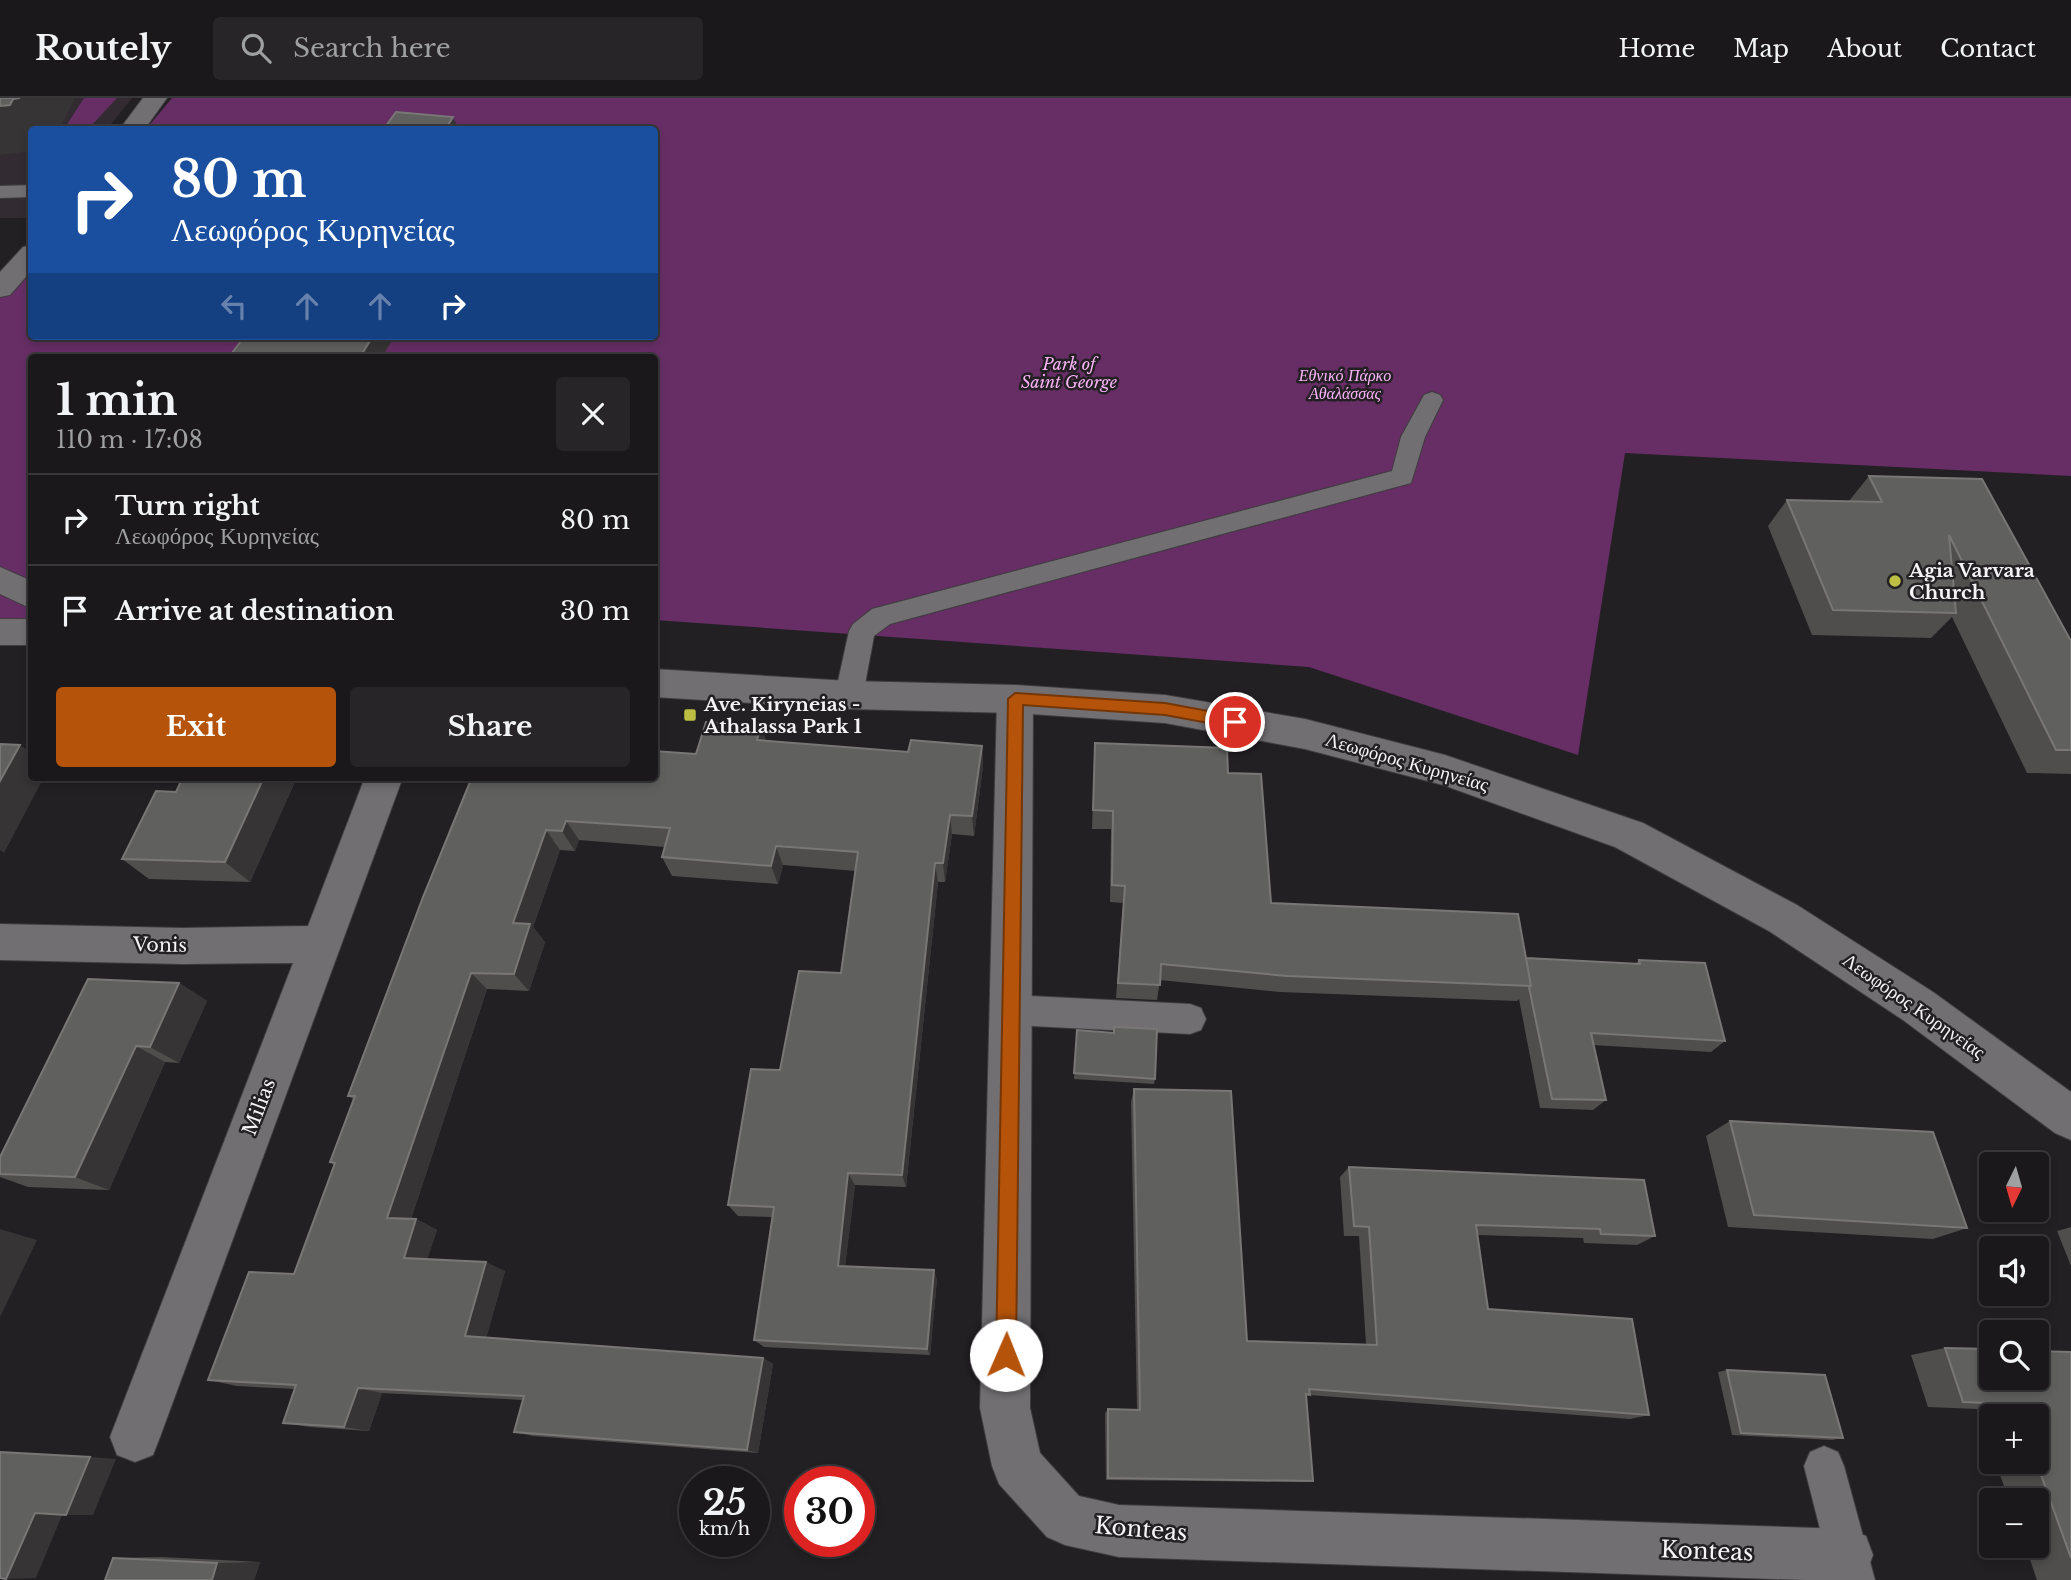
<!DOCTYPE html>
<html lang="en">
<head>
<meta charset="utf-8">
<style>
	body { margin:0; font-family:"Libre Baskerville",serif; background:#272527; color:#f1f3f6; height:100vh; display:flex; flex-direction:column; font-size:26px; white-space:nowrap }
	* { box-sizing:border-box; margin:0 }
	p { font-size:23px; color:#9fa0a2 }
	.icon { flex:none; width:38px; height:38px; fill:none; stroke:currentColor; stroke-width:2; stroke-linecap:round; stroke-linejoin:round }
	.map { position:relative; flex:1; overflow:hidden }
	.side { position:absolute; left:28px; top:256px; width:630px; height:427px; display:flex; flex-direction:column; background:#1a181a; border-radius:7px; box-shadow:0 4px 10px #0003,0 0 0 2px #383739 }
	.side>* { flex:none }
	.hud { position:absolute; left:28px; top:28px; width:630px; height:214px; border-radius:7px; box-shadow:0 4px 10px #0003,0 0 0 2px #383739; background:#1a4fa0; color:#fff; overflow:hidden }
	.needle { width:46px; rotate:185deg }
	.controls { position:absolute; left:1979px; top:1054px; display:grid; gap:14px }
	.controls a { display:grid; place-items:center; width:70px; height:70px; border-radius:7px; background:#1a181a; box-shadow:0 4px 10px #0003,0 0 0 2px #383739; font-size:35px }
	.speed { position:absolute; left:679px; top:1368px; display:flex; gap:14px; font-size:35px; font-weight:700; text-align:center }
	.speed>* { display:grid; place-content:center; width:91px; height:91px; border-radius:50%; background:#1a181a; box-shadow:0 4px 10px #0003,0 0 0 2px #383739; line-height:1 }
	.speed small { font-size:18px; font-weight:400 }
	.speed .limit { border:10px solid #d22; background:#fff; color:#111 }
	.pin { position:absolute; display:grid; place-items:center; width:60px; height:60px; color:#fff; margin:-30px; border:4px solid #fff; border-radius:50%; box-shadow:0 2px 7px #0007 }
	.me { position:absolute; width:77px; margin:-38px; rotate:1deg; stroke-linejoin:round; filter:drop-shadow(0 0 5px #0008) }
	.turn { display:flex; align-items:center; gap:24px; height:147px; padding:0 28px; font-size:32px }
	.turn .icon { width:91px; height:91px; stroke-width:2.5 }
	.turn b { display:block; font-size:49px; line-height:60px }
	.lanes { display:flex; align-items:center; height:66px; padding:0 28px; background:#0003; justify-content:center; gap:35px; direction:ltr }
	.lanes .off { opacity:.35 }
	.round { display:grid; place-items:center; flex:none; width:74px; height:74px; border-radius:7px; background:#272527 }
	.overview { display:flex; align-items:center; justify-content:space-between; height:119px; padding:0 28px }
	h1 { font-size:42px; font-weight:700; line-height:52px }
	.cta { display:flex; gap:14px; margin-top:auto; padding:14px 28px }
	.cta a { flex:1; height:80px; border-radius:7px; background:#b45309; color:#fff; font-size:28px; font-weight:700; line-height:80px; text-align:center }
	.cta a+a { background:#272527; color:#f1f3f6 }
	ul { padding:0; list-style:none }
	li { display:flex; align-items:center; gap:21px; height:91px; padding:0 28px; border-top:2px solid #383739 }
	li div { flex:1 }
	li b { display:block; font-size:26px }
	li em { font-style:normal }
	header { display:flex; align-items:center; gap:42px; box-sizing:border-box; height:98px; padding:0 35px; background:#1a181a; border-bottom:2px solid #383739 }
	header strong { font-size:33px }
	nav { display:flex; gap:38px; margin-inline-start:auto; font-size:24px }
	.search { width:490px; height:63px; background:#272527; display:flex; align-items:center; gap:18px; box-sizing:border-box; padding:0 24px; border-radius:7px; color:#9fa0a2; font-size:26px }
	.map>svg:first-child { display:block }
	.built { fill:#322c32 }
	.green { fill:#662e65 }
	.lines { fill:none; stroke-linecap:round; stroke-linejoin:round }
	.service-casing { stroke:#3f3d3f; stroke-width:2 }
	.minor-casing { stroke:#3f3d3f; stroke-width:2 }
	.secondary-casing { stroke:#3f3d3f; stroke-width:2 }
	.service { fill:#716f71; fill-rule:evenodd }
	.minor { fill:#716f71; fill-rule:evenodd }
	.secondary { fill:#716f71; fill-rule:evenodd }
	.wall { fill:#4f4e4c }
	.shaded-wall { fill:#363434 }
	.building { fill:#60605e; stroke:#787776; stroke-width:2 }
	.route { fill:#b45309; stroke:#753606; stroke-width:2 }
	.poi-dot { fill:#bcbf44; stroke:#232023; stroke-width:2.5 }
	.labels { text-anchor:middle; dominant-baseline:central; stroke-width:5; stroke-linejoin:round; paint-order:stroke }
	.far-park-label { font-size:16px; font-style:italic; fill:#fdb5fa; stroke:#232023 }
	.poi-label { font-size:19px; font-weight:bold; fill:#f5f4f5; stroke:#232023; text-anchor:start }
	.street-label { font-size:19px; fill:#f5f4f5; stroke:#232023 }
	.near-street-label { font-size:23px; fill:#f5f4f5; stroke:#232023 }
</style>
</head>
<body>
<header>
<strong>Routely</strong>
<div class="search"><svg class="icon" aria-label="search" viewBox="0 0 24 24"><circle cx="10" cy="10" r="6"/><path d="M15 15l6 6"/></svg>Search here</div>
<nav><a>Home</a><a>Map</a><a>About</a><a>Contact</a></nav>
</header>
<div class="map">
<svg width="2071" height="1482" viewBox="0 0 2071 1482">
	<rect width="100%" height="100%" fill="#232023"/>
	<!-- built -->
	<path class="built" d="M0,0H132L107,31L32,32L31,120H0Z"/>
	<!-- green -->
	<path class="green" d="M84,0H117L88,31H64Z
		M172,0H2071V378L1625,355L1578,657L1309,569L655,522L654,259H32L31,526L0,535V185L31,169L32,238H654V32L146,31Z"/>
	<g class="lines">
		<!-- service casing -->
		<g class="service-casing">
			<path id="service" d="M32,87V99L0,100V88Z
				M1432,294L1440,297L1443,302L1425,339L1411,385L890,526L874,538L863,597L859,605L849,608L839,605L835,597L849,533L853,526L872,511L1392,373L1401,339L1424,297Z
				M1011,897L1190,906L1201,910L1206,921L1201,932L1190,936L1011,927L1000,923L995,912L1000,901Z
				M1824,1348L1838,1354L1844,1368L1875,1482H1833L1804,1368L1810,1354Z"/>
		</g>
		<!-- minor casing -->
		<g class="minor-casing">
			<path id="minor" d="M1015,587L1028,591L1033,601L1030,1310L1040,1355L1079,1398L1119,1407L1847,1431L1866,1438L1873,1457L1866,1476L1850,1482H1805L1119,1459L1065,1447L1047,1439L999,1386L992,1368L980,1310L997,601L1002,591Z
				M365,679H403L160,1339L153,1357L135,1364L117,1357L110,1339L293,865L182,866L0,862V826L182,830L308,828Z"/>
		</g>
		<!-- secondary casing -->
		<g class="secondary-casing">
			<path id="secondary" d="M143,0H167L144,32H119Z
				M32,147V172L10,197L0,199V174L23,149Z
				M0,469L32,483V511L0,496Z
				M0,521H32V547H0Z
				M654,571L849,583L1015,587L1165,597L1305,621L1445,657L1643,725L1797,807L1933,894L2071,994V1042L2055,1035L1903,922L1769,833L1615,749L1443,687L1305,651L1165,625L1015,615L849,611L654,599Z"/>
		</g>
		<!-- service -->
		<use href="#service" class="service"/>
		<!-- minor -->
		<use href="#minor" class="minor"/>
		<!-- secondary -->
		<use href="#secondary" class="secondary"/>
	</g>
	<!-- wall -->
	<path class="wall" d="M1869,378L1982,381L2071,543V676L2027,675L1952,519L1931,540L1812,537L1768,428L1787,402L1849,403Z
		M761,628L766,643L908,654L982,648L983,668L974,738L952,736L945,784H938L906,1089L855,1087L845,1168L937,1181L930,1257L764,1249L754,1242L772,1119L738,1118L728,1107L780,972L841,875L856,773L783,767L778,786L672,778L662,759L665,749L579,742L575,753L560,752L533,829L545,844L529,893L487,891L411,1121H416L437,1132L427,1161L505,1173L486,1240L763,1260L773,1266L758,1355L533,1338L514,1334L523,1302L382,1295L369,1333L310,1329L283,1325L295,1291L237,1288L208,1282L294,1176L334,1067L330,1064L353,1001L348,998L423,799L629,681L696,656Z
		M1095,645L1228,675L1271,805L1526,860L1635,866L1639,862L1725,943L1711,954L1593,947L1606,1002L1593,1012L1540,1010L1519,901L1517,903L1280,894L1160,882L1157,902L1116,900L1123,805L1110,804L1111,731H1092Z
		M183,679H297L250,784L149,781L122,761L176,694Z
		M179,885L207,903L179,965L165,964L109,1092L28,1089L0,1079V1059Z
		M1077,932L1114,935L1155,981L1154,986L1074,981Z
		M1134,991L1247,1243L1366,1246L1359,1138H1344L1340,1079L1349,1069L1655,1138L1637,1147L1584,1145L1583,1140L1477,1137L1488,1211L1649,1317L1630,1321L1309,1297L1306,1298L1313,1383L1303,1384L1106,1382L1105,1315L1108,1311L1137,1312L1131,1004Z
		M1730,1023L1967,1130L1933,1141L1728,1129L1706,1038Z
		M2071,1129V1168L2057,1133Z
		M1945,1250L2071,1254V1482H2037L2025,1447H2037V1402H2009L1995,1363H2037V1318H1992V1353L1977,1311L1928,1309L1911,1257Z
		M1727,1272L1843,1340L1832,1342L1732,1337L1718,1274Z
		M161,1459L260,1464L254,1482L113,1460Z"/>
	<!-- shaded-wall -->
	<path class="shaded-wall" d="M20,0H75L59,32H32V53L0,57V8L13,1Z
		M453,19L459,32H445Z
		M371,238H395L382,259H360Z
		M761,628L768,649L757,642Z
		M20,647L32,655V679H44L4,755L0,752V683Z
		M982,648L983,668L974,738L972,718Z
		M264,679H297L250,784L225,764Z
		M950,717L952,736L945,784L943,765Z
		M566,723L579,742L575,753L562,733Z
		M546,732L560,752L533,829L545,844L529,893L514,876L513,825Z
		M776,748L783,767L778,786L771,768Z
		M935,765L938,784L906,1089L902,1077Z
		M471,875L487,891L408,1130L387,1120Z
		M179,885L207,903L179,965L150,949Z
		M136,948L165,964L109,1092L75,1079Z
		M848,1075L855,1087L844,1177L838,1168Z
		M416,1121L437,1132L425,1169L404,1160Z
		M0,1131L37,1142L0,1219Z
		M486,1164L505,1173L485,1245L465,1238Z
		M934,1172L937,1181L930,1257L927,1251Z
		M763,1260L773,1266L758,1355L747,1352Z
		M358,1290L382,1295L369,1333L344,1329Z
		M90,1359L116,1361L93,1417H66Z
		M35,1415H63L36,1480L6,1481Z
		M260,1464L254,1482H212L217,1465Z"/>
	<!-- building -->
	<path class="building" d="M0,0H20L13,1L10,7L0,8Z
		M396,14L453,19L445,32H383Z
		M245,238H371L367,243H370L360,259H229Z
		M1869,378L1982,381L2071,543V652H2056L1949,437L1956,515L1833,512L1787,402L1882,404Z
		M706,624L761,628L757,642L908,654L911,642L982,648L972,718L950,717L943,765H935L902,1077L848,1075L838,1168L934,1172L927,1251L754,1242L774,1109L728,1107L751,971L780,972L799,873L841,875L858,754L776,748L771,768L662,759L670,730L566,723L562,733L546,732L513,825L530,826L514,876L471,875L387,1120L416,1121L404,1160L486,1164L465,1238L763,1260L747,1352L514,1334L524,1298L358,1290L344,1329L283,1325L296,1287L208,1282L249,1174L294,1176L335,1065L330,1064L355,998H348L423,799L472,679H598L629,681L630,679H654V653L696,656Z
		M1095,645L1227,650L1228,675L1261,676L1271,805L1518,816L1531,888L1287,878L1161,866L1160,887L1118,885L1125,788L1112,787L1113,713L1093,712Z
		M0,646L20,647L0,683Z
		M183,679H264L225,764L122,761L156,693L176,694Z
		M1526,860L1640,866L1639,862L1705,865L1725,943L1591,935L1606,1002L1552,1001L1529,889L1531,888Z
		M88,881L179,885L150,949L136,948L75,1079L0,1076V1059Z
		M1114,929L1157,931L1155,981L1074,975L1077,932L1114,935Z
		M1134,991L1231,993L1247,1243L1377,1247L1369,1129L1354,1128L1349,1069L1644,1082L1655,1138L1601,1136L1600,1131L1476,1127L1488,1211L1632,1221L1649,1317L1309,1291L1310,1297L1306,1296L1313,1383L1108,1380V1311L1140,1312Z
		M1730,1023L1933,1034L1967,1130L1754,1117Z
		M1945,1250L1992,1251V1279H2037V1253L2071,1254V1460L2036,1363H2037V1318H2019L2015,1306L1963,1304Z
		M1727,1272L1825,1277L1843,1340L1741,1335Z
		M0,1354L90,1359L66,1417L35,1415L6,1481L0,1480Z
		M113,1460L217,1465L212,1482H105Z"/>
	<!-- route -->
	<path class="route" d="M1015,595L1165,605L1235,618L1243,624L1235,630L1165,617L1023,607L1016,1257L1013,1264L1006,1267L999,1264L996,1257L1008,601Z"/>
	<!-- markers -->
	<g class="poi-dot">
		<circle cx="1895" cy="483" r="7"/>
		<rect x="683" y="610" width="14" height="14" rx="3.5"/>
	</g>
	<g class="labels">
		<!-- far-park labels -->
		<g class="far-park-label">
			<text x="1069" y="266">Park of<tspan x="1069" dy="18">Saint George</tspan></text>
			<text x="1345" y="277">Εθνικό Πάρκο<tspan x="1345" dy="18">Αθαλάσσας</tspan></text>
		</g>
		<!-- poi labels -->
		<g class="poi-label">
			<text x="1909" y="472">Agia Varvara<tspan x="1909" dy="22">Church</tspan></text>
			<text x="704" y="606">Ave. Kiryneias -<tspan x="704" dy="22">Athalassa Park 1</tspan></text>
		</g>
		<!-- street labels -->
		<g class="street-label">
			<text transform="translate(1407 664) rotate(16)">Λεωφόρος Κυρηνείας</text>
			<text transform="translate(160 847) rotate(1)">Vonis</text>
			<text transform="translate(1914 908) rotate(35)">Λεωφόρος Κυρηνείας</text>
			<text transform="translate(259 1009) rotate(-69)">Milias</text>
		</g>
		<!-- near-street labels -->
		<g class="near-street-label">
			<text transform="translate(1141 1431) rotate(5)">Konteas</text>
			<text transform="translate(1707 1453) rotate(2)">Konteas</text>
		</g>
	</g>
</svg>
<div class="controls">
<a><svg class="needle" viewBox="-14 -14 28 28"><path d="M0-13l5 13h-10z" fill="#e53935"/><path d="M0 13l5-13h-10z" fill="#9fa0a2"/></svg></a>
<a><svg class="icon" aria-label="sound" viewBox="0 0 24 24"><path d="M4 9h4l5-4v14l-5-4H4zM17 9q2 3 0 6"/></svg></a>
<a><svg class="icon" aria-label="search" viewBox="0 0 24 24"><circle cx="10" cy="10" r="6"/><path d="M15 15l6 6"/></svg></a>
<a>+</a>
<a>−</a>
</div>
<div class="speed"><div>25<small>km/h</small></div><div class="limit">30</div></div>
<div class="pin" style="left:1235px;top:624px;background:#d93025"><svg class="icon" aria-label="arrive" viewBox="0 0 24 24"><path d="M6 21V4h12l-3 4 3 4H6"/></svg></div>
<svg class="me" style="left:1006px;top:1257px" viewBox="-20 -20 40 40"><circle r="19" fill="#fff"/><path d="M0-13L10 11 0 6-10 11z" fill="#b45309"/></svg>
<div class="hud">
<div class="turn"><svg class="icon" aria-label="right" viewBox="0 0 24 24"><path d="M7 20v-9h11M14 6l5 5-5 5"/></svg><div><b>80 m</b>Λεωφόρος Κυρηνείας</div></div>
<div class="lanes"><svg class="icon off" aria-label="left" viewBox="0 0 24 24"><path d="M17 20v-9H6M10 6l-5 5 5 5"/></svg><svg class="icon off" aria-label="ahead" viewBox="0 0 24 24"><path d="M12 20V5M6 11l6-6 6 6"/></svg><svg class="icon off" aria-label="ahead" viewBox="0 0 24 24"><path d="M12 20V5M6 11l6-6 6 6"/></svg><svg class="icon" aria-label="right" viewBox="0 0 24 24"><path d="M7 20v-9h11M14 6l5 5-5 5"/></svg></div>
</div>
<section class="side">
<div class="overview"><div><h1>1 min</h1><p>110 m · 17:08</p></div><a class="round"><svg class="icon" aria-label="close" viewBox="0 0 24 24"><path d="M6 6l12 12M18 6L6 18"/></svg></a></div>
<ul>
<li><svg class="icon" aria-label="right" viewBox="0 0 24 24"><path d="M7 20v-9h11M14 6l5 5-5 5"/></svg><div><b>Turn right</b><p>Λεωφόρος Κυρηνείας</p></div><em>80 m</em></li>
<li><svg class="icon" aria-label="arrive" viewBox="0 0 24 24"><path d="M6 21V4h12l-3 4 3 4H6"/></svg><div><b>Arrive at destination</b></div><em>30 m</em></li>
</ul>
<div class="cta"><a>Exit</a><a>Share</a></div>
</section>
</div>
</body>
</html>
